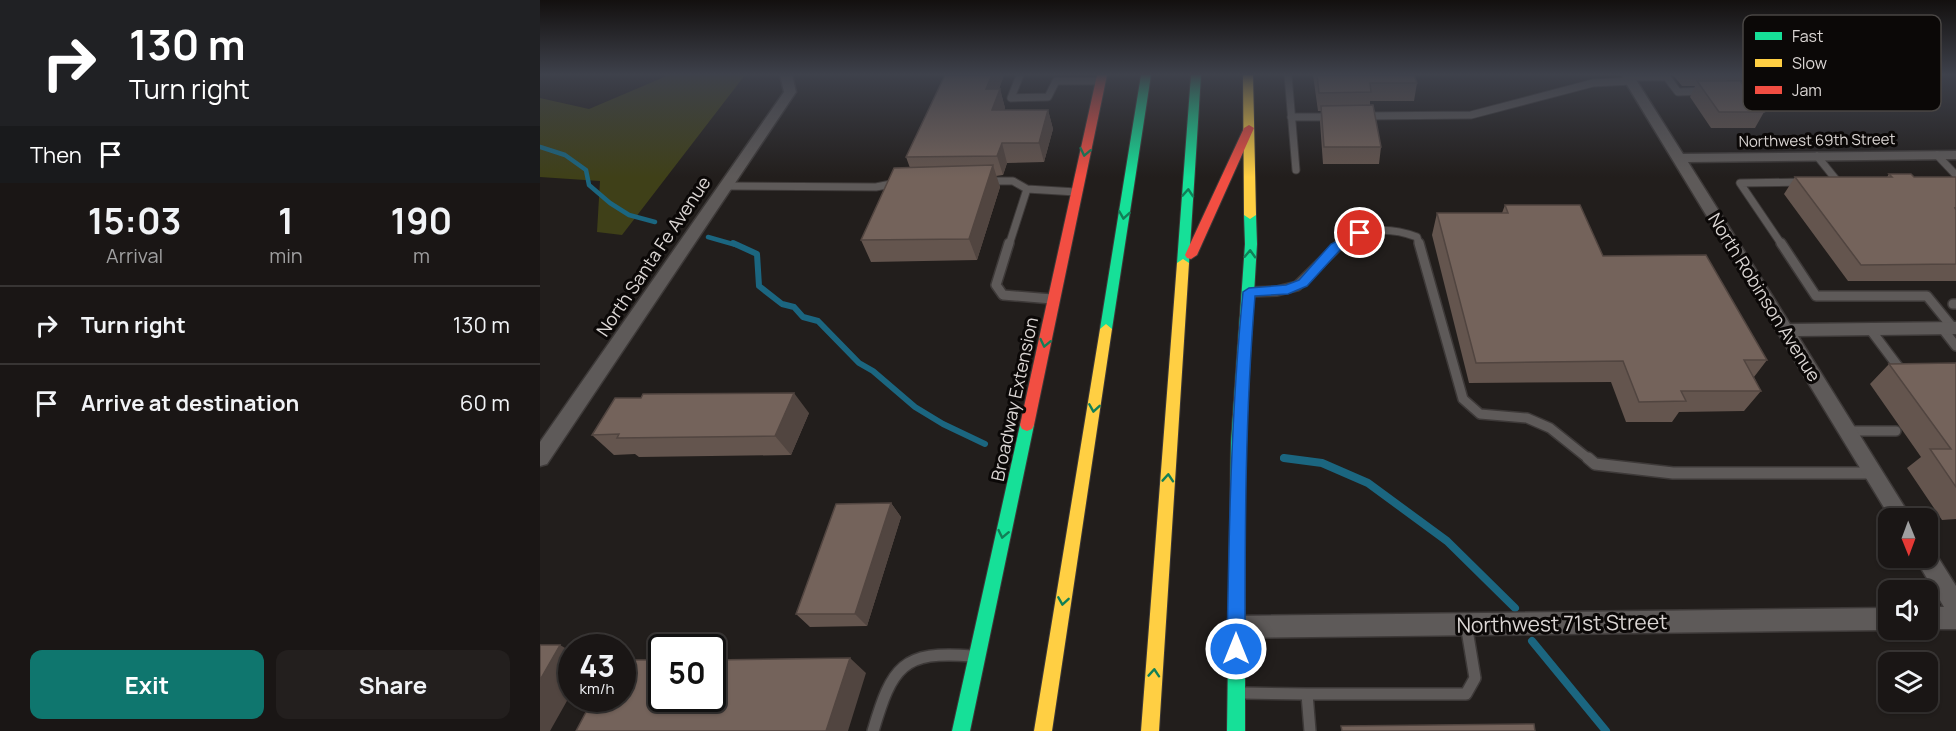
<!DOCTYPE html>
<html lang="en">
<head>
<meta charset="utf-8">
<style>
	body { margin:0; font-family:Manrope,sans-serif; background:#231f1e; color:#f1f3f6; height:100vh; display:flex; flex-direction:column; font-size:22px; white-space:nowrap }
	* { box-sizing:border-box; margin:0 }
	p { font-size:20px; color:#9f9fa0 }
	.icon { flex:none; width:33px; height:33px; fill:none; stroke:currentColor; stroke-width:2; stroke-linecap:round; stroke-linejoin:round }
	.map { position:relative; flex:1; overflow:hidden }
	.panel { display:flex; flex-direction:column; background:#1a1615; width:540px }
	.panel>* { flex:none }
	.banner { background:#202124; color:#fff; overflow:hidden }
	.needle { width:39px; rotate:179deg }
	.buttons { position:absolute; left:1338px; top:508px; display:grid; gap:12px }
	.buttons a { display:grid; place-items:center; width:60px; height:60px; border-radius:12px; background:#1a1615; box-shadow:0 2px 4px #0004,0 0 0 2px #383534; font-size:30px }
	.speed { position:absolute; left:18px; top:634px; display:flex; gap:12px; font-size:30px; font-weight:700; text-align:center }
	.speed>* { display:grid; place-content:center; width:78px; height:78px; border-radius:50%; background:#1a1615; box-shadow:0 2px 4px #0004,0 0 0 2px #383534; line-height:1 }
	.speed small { font-size:15px; font-weight:400 }
	.speed .limit { border:3px solid #111; border-radius:9px; background:#fff; color:#111 }
	.pin { position:absolute; display:grid; place-items:center; width:51px; height:51px; color:#fff; margin:-26px; border:3px solid #fff; border-radius:50%; box-shadow:0 2px 6px #0007 }
	.me { position:absolute; width:66px; margin:-33px; rotate:0deg; stroke-linejoin:round; filter:drop-shadow(0 0 4px #0008) }
	.turn { display:flex; align-items:center; gap:21px; height:126px; padding:0 30px; font-size:27px }
	.turn .icon { width:78px; height:78px; stroke-width:2.5 }
	.turn b { display:block; font-size:42px; line-height:51px }
	.then { display:flex; align-items:center; height:57px; padding:0 30px; background:#0003; gap:12px; font-size:22px }
	.eta { display:flex; justify-content:space-evenly; align-items:center; height:102px; text-align:center }
	.eta b { font-size:36px; font-weight:700; line-height:42px }
	.primary-button { display:flex; gap:12px; margin-top:auto; padding:12px 30px }
	.primary-button a { flex:1; height:69px; border-radius:12px; background:#0f766e; color:#fff; font-size:24px; font-weight:700; line-height:69px; text-align:center }
	.primary-button a+a { background:#231f1e; color:#f1f3f6 }
	ul { padding:0; list-style:none }
	li { display:flex; align-items:center; gap:18px; height:78px; padding:0 30px; border-top:2px solid #383534 }
	li div { flex:1 }
	li b { display:block; font-size:22px }
	li em { font-style:normal }
	main { display:flex; flex:1; min-height:0 }
	.map>svg:first-child { display:block }
	.green { fill:#3f4018 }
	.lines { fill:none; stroke-linecap:round; stroke-linejoin:round }
	.stream-far2 { stroke:#1b6680; stroke-width:4.5 }
	.stream-far1 { stroke:#1b6680; stroke-width:6 }
	.stream { stroke:#1b6680; stroke-width:8 }
	.lane-far2-casing { stroke:#3d3938; stroke-width:9 }
	.lane-far1-casing { stroke:#3d3938; stroke-width:12 }
	.lane-casing { stroke:#3d3938; stroke-width:14 }
	.street-casing { stroke:#3d3938; stroke-width:3 }
	.fast-casing { stroke:#3d3938; stroke-width:2 }
	.slow-casing { stroke:#3d3938; stroke-width:2 }
	.jam-casing { stroke:#3d3938; stroke-width:2 }
	.lane-far2 { stroke:#5e5a59; stroke-width:7 }
	.lane-far1 { stroke:#5e5a59; stroke-width:9 }
	.lane { stroke:#5e5a59; stroke-width:11 }
	.street { fill:#5e5a59; fill-rule:evenodd }
	.fast { fill:#16e098; fill-rule:evenodd }
	.slow { fill:#ffcf43; fill-rule:evenodd }
	.jam { fill:#f24e42; fill-rule:evenodd }
	.wall { fill:#64554e }
	.shaded-wall { fill:#514540 }
	.building { fill:#74635b; stroke:#514540; stroke-width:1.5 }
	.oneway { stroke:#117f57 }
	.route { fill:#1a73e8; stroke:#114b97; stroke-width:1.5 }
	.labels { text-anchor:middle; dominant-baseline:central; stroke-width:6; stroke-linejoin:round; paint-order:stroke }
	.far-street-label { font-size:15px; fill:#dbd6d4; stroke:#0b0807 }
	.street-label { font-size:18px; fill:#dbd6d4; stroke:#0b0807 }
	.near-street-label { font-size:21px; fill:#dbd6d4; stroke:#0b0807 }
	.key { fill:#0b0807; stroke:#494644; stroke-width:1.5 }
	.key-label { font-size:16px; fill:#dbd6d4 }
</style>
</head>
<body>
<main>
<section class="panel">
<div class="banner">
<div class="turn"><svg class="icon" aria-label="right" viewBox="0 0 24 24"><path d="M7 20v-9h11M14 6l5 5-5 5"/></svg><div><b>130 m</b>Turn right</div></div>
<div class="then">Then<svg class="icon" aria-label="arrive" viewBox="0 0 24 24"><path d="M6 21V4h12l-3 4 3 4H6"/></svg></div>
</div>
<div class="eta">
<div><b>15:03</b><p>Arrival</p></div>
<div><b>1</b><p>min</p></div>
<div><b>190</b><p>m</p></div>
</div>
<ul>
<li><svg class="icon" aria-label="right" viewBox="0 0 24 24"><path d="M7 20v-9h11M14 6l5 5-5 5"/></svg><div><b>Turn right</b></div><em>130 m</em></li>
<li><svg class="icon" aria-label="arrive" viewBox="0 0 24 24"><path d="M6 21V4h12l-3 4 3 4H6"/></svg><div><b>Arrive at destination</b></div><em>60 m</em></li>
</ul>
<div class="primary-button"><a>Exit</a><a>Share</a></div>
</section>
<div class="map">
<svg width="1416" height="731" viewBox="0 0 1416 731">
	<rect width="100%" height="100%" fill="#221e1c"/>
	<!-- green -->
	<path class="green" d="M129,75H205L82,235L57,232L60,181L0,177V98L49,109Z"/>
	<g class="lines">
		<!-- stream-far2 -->
		<path class="stream-far2" d="M0,147L25,155L46,170L49,185L70,203L89,215L115,222
			M168,237L196,245"/>
		<!-- stream-far1 -->
		<path class="stream-far1" d="M193,243L217,254L219,286L242,304L254,307L263,317L278,321L319,363L333,371L375,407L403,424L445,444
			M743,458L756,460"/>
		<!-- stream -->
		<path class="stream" d="M744,458L782,463L828,483L907,541L975,608
			M992,641L1066,731"/>
		<!-- lane-far2 casing -->
		<g class="lane-far2-casing">
			<path id="lane-far2" d="M480,75L471,98L508,97L516,81H561
				M748,75L756,170
				M1125,75L1138,92L1165,91
				M1088,77H1126
				M824,116L931,115L1053,83L1091,81
				M751,117H793
				M1397,155L1416,175
				M1277,156L1298,182
				M448,181H473L487,189L536,192
				M185,186L336,187L356,183
				M469,245L487,189
				M799,245C823,227 850,227 877,237L879,245
				M1242,245L1200,183L1264,182"/>
		</g>
		<!-- lane-far1 casing -->
		<g class="lane-far1-casing">
			<path id="lane-far1" d="M469,243L456,285L463,295L512,299
				M879,243L923,399L940,414L987,418L1010,428L1050,460
				M1241,243L1276,296H1387L1413,328
				M709,292L737,291L757,286L801,243
				M1413,304H1416
				M1402,328L1416,346
				M1330,329L1363,373
				M1308,431H1356"/>
		</g>
		<!-- lane casing -->
		<g class="lane-casing">
			<path id="lane" d="M1048,458L1055,464L1133,473H1334
				M703,693L767,694
				M333,731C352,667 362,650 432,656
				M770,731L767,694H926L935,678L926,624"/>
		</g>
		<!-- street casing -->
		<g class="street-casing">
			<path id="street" d="M240,75H252L256,92L7,464L0,466V442L244,92Z
				M1081,75H1093L1143,154L1416,151V159L1148,162L1250,324L1416,322V334L1258,336L1372,519H1351Z
				M1388,549L1394,551L1416,586V629H1388V607H1404L1375,558H1388Z
				M1348,608V630L696,638L688,635L684,627L688,619L696,616Z"/>
		</g>
		<!-- fast casing -->
		<g class="fast-casing">
			<path id="fast" d="M601,75H611L572,329L566,334L560,329Z
				M651,75H661L649,263L643,267L637,263Z
				M710,211L716,215L717,244L705,443V731H687L691,443L705,244L704,215Z
				M487,419L492,421L494,425L430,731H412L480,425L482,421Z"/>
		</g>
		<!-- slow casing -->
		<g class="slow-casing">
			<path id="slow" d="M703,75H713L716,215L710,219L704,215Z
				M643,259L649,263L619,731H601L637,263Z
				M566,324L572,329L512,731H494L560,329Z"/>
		</g>
		<!-- jam casing -->
		<g class="jam-casing">
			<path id="jam" d="M557,75H567L494,425L492,429L487,431L482,429L480,425Z
				M709,125L714,128L657,255L651,259L647,258L645,255L704,128Z"/>
		</g>
		<!-- lane-far2 -->
		<use href="#lane-far2" class="lane-far2"/>
		<!-- lane-far1 -->
		<use href="#lane-far1" class="lane-far1"/>
		<!-- lane -->
		<use href="#lane" class="lane"/>
		<!-- street -->
		<use href="#street" class="street"/>
		<!-- fast -->
		<use href="#fast" class="fast"/>
		<!-- slow -->
		<use href="#slow" class="slow"/>
		<!-- jam -->
		<use href="#jam" class="jam"/>
	</g>
	<!-- wall -->
	<path class="wall" d="M405,75H464L459,89H460L465,108L464,110H508L513,129L504,162L467,163L463,175L456,176L460,187L437,260L331,262L321,240L370,168L366,157Z
		M773,75H874L877,83L874,101H830V105L841,147L839,164H783L780,122L781,111H778Z
		M1133,75H1214L1211,80H1186L1224,112L1215,128H1171L1150,97L1155,86H1142Z
		M1349,174L1374,177H1416V281H1308L1244,194L1255,177H1347Z
		M965,205L1063,256L1227,360L1214,377L1221,391L1204,411L1139,412L1132,422H1086L1071,382L929,383L892,235L897,213H962Z
		M1416,363V519L1402,520L1367,468L1381,457L1330,384L1349,364Z
		M269,413L251,455L99,457L95,454L74,455L52,435Z
		M351,503L361,517L327,626L270,627L256,614Z"/>
	<!-- shaded-wall -->
	<path class="shaded-wall" d="M452,75H464L452,108L446,89Z
		M460,89L465,108L457,129L452,110Z
		M508,110L513,129L504,162L499,143Z
		M462,143L467,163L463,175L457,156Z
		M453,165L460,187L437,260L429,239Z
		M254,393L269,413L251,455L235,436Z
		M351,503L361,517L327,626L315,614Z
		M20,645L32,652V692L10,731H0V680Z
		M310,658L326,673L308,731H286Z"/>
	<!-- building -->
	<path class="building" d="M405,75H452L446,89H460L452,110H508L499,143H462L457,156L366,157Z
		M777,75H874L877,83H830L831,92L779,93Z
		M1157,81H1200L1224,112H1179Z
		M833,105L841,147H784L781,106Z
		M453,165L429,239L321,240L354,168Z
		M1349,174H1371L1374,177H1416V208H1415L1416,210V264L1321,265L1255,177H1352Z
		M965,205H1040L1063,256L1166,255L1227,360H1204L1221,391H1141L1146,401L1099,402L1083,361L936,363L897,213H968Z
		M1416,363V487L1390,449H1411L1349,364Z
		M254,393L235,436L77,438L79,434L52,435L75,398H101L103,394Z
		M351,503L315,614H256L296,504Z
		M0,645H20L0,680Z
		M310,658L286,731H36L53,699H82V660H122V699H172V660Z
		M994,724L995,731H802L801,726Z"/>
	<!-- one-way arrows -->
	<defs><path id="oneway-chevron" d="M-2-3.5L2.5 0L-2 3.5" fill="none" stroke-width="1.6" stroke-linecap="round" stroke-linejoin="round" transform="scale(1.5)"/></defs>
	<g class="oneway">
		<use href="#oneway-chevron" transform="translate(545 152) rotate(102)"/>
		<use href="#oneway-chevron" transform="translate(648 193) rotate(-86)"/>
		<use href="#oneway-chevron" transform="translate(584 215) rotate(99)"/>
		<use href="#oneway-chevron" transform="translate(710 254) rotate(-88)"/>
		<use href="#oneway-chevron" transform="translate(505 343) rotate(102)"/>
		<use href="#oneway-chevron" transform="translate(554 408) rotate(99)"/>
		<use href="#oneway-chevron" transform="translate(628 478) rotate(-86)"/>
		<use href="#oneway-chevron" transform="translate(463 534) rotate(102)"/>
		<use href="#oneway-chevron" transform="translate(523 601) rotate(99)"/>
		<use href="#oneway-chevron" transform="translate(614 673) rotate(-86)"/>
	</g>
	<!-- sky -->
	<linearGradient id="sky" x2="0" y2="1"><stop stop-color="#13100f"/><stop offset="0.42" stop-color="#3e414b"/><stop offset="1" stop-color="#3e414b" stop-opacity="0"/></linearGradient>
	<rect width="1416" height="177" fill="url(#sky)"/>
	<!-- route -->
	<path class="route" d="M820,230L826,233L824,236L800,250L767,286L748,294L715,296C705,414 705,531 705,649L702,656L696,658L690,656L687,649C689,529 691,412 703,292L709,288L746,285L759,280L791,244Z"/>
	<g class="labels">
		<!-- far-street labels -->
		<g class="far-street-label">
			<text transform="translate(1277 140) rotate(-1)">Northwest 69th Street</text>
		</g>
		<!-- street labels -->
		<g class="street-label">
			<text transform="translate(113 256) rotate(-56)">North Santa Fe Avenue</text>
			<text transform="translate(1225 297) rotate(58)">North Robinson Avenue</text>
			<text transform="translate(474 399) rotate(-78)">Broadway Extension</text>
		</g>
		<!-- near-street labels -->
		<g class="near-street-label">
			<text transform="translate(1022 623) rotate(-1)">Northwest 71st Street</text>
		</g>
	</g>
	<!-- legend -->
	<rect x="1203" y="15" width="198" height="96" rx="9" class="key"/>
	<rect x="1215" y="32" width="27" height="8" fill="#16e098"/>
	<rect x="1215" y="59" width="27" height="8" fill="#ffcf43"/>
	<rect x="1215" y="86" width="27" height="8" fill="#f24e42"/>
	<g class="key-label">
		<text x="1252" y="42">Fast</text>
		<text x="1252" y="69">Slow</text>
		<text x="1252" y="96">Jam</text>
	</g>
</svg>
<div class="buttons">
<a><svg class="needle" viewBox="-14 -14 28 28"><path d="M0-13l5 13h-10z" fill="#e53935"/><path d="M0 13l5-13h-10z" fill="#9f9fa0"/></svg></a>
<a><svg class="icon" aria-label="sound" viewBox="0 0 24 24"><path d="M4 9h4l5-4v14l-5-4H4zM17 9q2 3 0 6"/></svg></a>
<a><svg class="icon" aria-label="layers" viewBox="0 0 24 24"><path d="M12 4l9 5-9 5-9-5zM3 14l9 5 9-5"/></svg></a>
</div>
<div class="speed"><div>43<small>km/h</small></div><div class="limit">50</div></div>
<div class="pin" style="left:820px;top:233px;background:#d93025"><svg class="icon" aria-label="arrive" viewBox="0 0 24 24"><path d="M6 21V4h12l-3 4 3 4H6"/></svg></div>
<svg class="me" style="left:696px;top:649px" viewBox="-20 -20 40 40"><circle r="17" fill="#1a73e8" stroke="#fff" stroke-width="3"/><path d="M0-11L8 9 0 5-8 9z" fill="#fff"/></svg>
</div>
</main>
</body>
</html>
